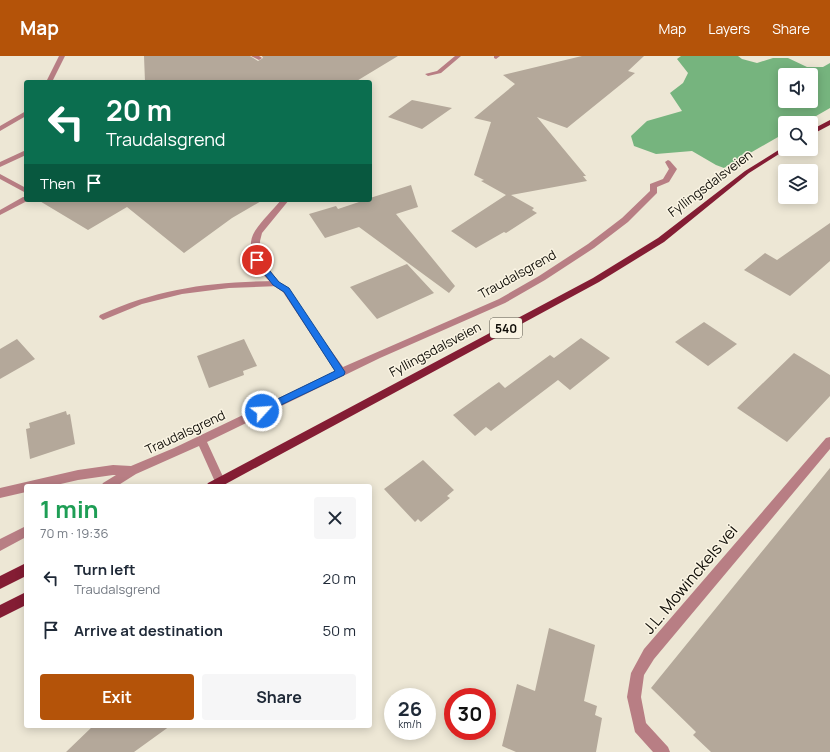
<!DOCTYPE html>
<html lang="en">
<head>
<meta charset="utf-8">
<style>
	body { margin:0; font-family:Manrope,sans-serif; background:#f6f6f7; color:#1f2937; height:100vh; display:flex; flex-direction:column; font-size:15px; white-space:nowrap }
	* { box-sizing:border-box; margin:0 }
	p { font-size:13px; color:#747a83 }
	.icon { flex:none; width:22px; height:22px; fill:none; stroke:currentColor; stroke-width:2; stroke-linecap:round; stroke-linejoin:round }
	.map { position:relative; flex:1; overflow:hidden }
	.drawer { position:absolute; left:24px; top:428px; width:348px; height:244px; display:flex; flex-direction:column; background:#fff; border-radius:4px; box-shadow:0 2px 10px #0003 }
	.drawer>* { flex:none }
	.banner { position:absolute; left:24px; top:24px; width:348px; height:122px; border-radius:4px; box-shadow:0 2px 10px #0003; background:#0b6e4f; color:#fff; overflow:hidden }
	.fabs { position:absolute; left:778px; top:12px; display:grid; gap:8px }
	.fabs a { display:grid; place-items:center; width:40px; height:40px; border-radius:4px; background:#fff; box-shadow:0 2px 10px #0003; font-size:20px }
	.speed { position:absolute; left:384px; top:632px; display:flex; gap:8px; font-size:20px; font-weight:700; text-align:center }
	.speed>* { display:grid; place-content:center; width:52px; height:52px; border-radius:50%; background:#fff; box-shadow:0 2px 10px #0003; line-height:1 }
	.speed small { font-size:10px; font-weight:400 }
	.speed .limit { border:6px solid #d22; background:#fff; color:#111 }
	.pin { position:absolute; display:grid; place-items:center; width:34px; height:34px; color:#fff; margin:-17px; border:2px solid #fff; border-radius:50%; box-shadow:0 1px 4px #0007 }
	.me { position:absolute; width:44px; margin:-22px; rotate:64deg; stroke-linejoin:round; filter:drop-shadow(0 0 3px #0008) }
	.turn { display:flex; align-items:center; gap:14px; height:84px; padding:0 16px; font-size:18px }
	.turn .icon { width:52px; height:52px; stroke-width:2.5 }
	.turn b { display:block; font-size:28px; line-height:34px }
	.then { display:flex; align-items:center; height:38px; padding:0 16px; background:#0003; gap:8px; font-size:15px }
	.round { display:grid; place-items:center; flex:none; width:42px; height:42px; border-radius:4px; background:#f6f6f7 }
	.head { display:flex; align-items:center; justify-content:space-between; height:68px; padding:0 16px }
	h1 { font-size:24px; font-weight:700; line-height:30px; color:#1e9e55 }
	.cta { display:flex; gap:8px; margin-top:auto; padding:8px 16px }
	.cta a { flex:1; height:46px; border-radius:4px; background:#b45309; color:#fff; font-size:16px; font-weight:700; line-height:46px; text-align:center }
	.cta a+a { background:#f6f6f7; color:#1f2937 }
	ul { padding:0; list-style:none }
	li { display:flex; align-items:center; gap:12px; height:52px; padding:0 16px }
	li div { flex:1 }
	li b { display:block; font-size:15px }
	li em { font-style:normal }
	header { display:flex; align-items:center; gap:24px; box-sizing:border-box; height:56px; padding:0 20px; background:#b45309; color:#fff }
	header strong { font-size:19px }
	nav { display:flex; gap:22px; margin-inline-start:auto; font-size:14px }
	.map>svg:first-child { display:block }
	.forest { fill:#76b47e; fill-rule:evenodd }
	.building { fill:#b4a89a }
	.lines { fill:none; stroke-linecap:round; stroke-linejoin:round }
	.service { fill:#b87e84; fill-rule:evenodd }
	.minor { fill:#b87e84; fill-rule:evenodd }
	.primary { fill:#841d34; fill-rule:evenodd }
	.route { fill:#1a73e8; stroke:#114b97 }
	.labels { text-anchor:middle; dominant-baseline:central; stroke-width:3; stroke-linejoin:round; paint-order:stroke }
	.shield { fill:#faf4e3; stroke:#565249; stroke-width:1 }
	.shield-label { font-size:12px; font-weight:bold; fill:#0f0d07 }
	.street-label { font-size:13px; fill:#0f0d07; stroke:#faf4e3 }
	.near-street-label { font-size:16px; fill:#0f0d07; stroke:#faf4e3 }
</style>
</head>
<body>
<header>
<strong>Map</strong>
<nav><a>Map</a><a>Layers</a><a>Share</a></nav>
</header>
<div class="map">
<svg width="830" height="696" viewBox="0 0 830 696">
	<rect width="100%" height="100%" fill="#ede7d5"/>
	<!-- forest -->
	<path class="forest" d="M681,0H738L742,3L757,7L773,2H788L807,11H823L830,7V52L804,67H785V77L724,112L716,109L692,95L656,98L634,90L631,80L647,65L682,55L670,37L683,27L688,17L677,3ZM785,19H811V45H785Z"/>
	<!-- building -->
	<path class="building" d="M144,0H250L258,5L263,2L262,0H398L355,26H145Z
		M582,0H644L628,15L635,17L567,72L537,61L586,120H583L587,125L511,139L534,152L532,154L537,157L506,177L504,176L476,192L451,175L506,139L481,125L484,124L474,119L491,66L474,62L515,28L503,19Z
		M412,44L452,52L422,73L388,61Z
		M411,129L418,151L396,158L455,230L449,237L359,171L325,182L309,158L336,150L338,153L365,144H370V142Z
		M38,144H263L232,162L184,197L127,151L88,174Z
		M830,167V205L790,240L744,214L765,197L777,204Z
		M407,208L434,237L377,263L350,231Z
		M704,266L737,288L708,310L675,286Z
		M581,282L610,302L570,334L558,324L491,375L486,371L475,380L453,359L489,333L499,326L505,332L550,299L554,302Z
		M17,283L35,303L0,323V293Z
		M244,283L257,310L243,315L244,319L209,332L197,300Z
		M794,297L830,319V340L787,386L737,352Z
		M66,355L67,359L70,358L75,388L30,403L26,373L30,372L29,367Z
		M423,404L454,434L447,440L450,442L421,466L418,463L415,466L384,433Z
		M830,412V696H711L693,679L696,676L651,632Z
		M549,572L595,589L584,645L597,650L595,659L602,662L596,696H516L502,690L517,628L535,635Z
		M93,670H170L134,696H66Z"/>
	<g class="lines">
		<!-- service -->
		<path class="service" d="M455,0H461L441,17L428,20L425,18L437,15Z
			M494,0H500L496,3L494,2Z
			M26,94V99L0,111V106Z
			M0,118L26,132V137L0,123Z
			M23,141H26V144H29L0,159V154Z
			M276,225L279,226L280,228L279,230L229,232L182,238L142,248L103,264L99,261L100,259C160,232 210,226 276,225Z"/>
		<!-- minor -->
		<path class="minor" d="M59,0H65L52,26H46Z
			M251,0H259L262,2L259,4Z
			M26,55V60L0,75V70Z
			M668,104L670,105L677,113L669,126L657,131V137L628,166L594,192L545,224L505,247L380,302L207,386L225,425L224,428L220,430L216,428L199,390L136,418L117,430H101L103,427L116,419H113L78,424L52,430H26V436L0,442V432L78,414L113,409L131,410L174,392L335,315L283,236C265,225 241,197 255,175C262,164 273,154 281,144H289L262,177L260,185L261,203L279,226L289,232L311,267L343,311L499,243L539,220L588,188L622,162L650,135V128L663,123L669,113L665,106Z
			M830,381V393L654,603L644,619L641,641L646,667L668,691L670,696H653L635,676L627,641L631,617L644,593L826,382Z
			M26,470V481L0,495V483Z"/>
		<!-- primary -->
		<path class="primary" d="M830,64V69L811,79V74Z
			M785,90V93H787L749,117L664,186L599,226L222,430H206L208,427L593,222L658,182L745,115Z
			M26,507V520L0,533V520Z
			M26,536V549L0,562V549Z"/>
	</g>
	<!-- route -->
	<path class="route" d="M257,202L260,203L279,226L289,232L345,316L344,319L262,358L259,357L258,355L259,352L335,315L284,236L273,229L255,206V203Z"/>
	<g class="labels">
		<!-- shield labels -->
		<rect class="shield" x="490" y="262" width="32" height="20" rx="3"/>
		<g class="shield-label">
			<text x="506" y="272">540</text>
		</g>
		<!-- street labels -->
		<g class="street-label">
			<text transform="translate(710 127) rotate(-37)">Fyllingsdalsveien</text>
			<text transform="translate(517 218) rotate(-29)">Traudalsgrend</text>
			<text transform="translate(435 293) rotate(-28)">Fyllingsdalsveien</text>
			<text transform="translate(185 376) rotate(-25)">Traudalsgrend</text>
		</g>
		<!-- near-street labels -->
		<g class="near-street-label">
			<text transform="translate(690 523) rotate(-50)">J.L. Mowinckels vei</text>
		</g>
	</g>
</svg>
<div class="fabs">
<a><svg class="icon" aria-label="sound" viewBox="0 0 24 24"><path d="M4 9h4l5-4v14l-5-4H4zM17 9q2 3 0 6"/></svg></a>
<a><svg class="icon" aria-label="search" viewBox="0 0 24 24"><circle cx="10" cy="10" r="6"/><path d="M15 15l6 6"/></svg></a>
<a><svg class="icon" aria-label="layers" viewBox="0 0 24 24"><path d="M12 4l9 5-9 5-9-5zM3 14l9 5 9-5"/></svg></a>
</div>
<div class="speed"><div>26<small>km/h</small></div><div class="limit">30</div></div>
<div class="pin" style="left:257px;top:204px;background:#d93025"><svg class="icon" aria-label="arrive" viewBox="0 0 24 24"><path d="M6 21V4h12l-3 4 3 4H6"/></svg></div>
<svg class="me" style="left:262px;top:355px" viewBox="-20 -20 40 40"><circle r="17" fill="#1a73e8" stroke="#fff" stroke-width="3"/><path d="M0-11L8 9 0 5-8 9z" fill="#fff"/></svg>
<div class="banner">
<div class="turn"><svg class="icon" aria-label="left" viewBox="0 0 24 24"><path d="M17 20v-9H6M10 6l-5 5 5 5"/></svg><div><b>20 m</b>Traudalsgrend</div></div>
<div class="then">Then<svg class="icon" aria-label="arrive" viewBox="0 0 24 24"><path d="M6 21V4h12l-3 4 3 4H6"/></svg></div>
</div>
<section class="drawer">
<div class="head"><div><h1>1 min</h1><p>70 m · 19:36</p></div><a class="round"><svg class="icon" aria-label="close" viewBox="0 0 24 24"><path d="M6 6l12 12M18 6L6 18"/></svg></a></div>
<ul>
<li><svg class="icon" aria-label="left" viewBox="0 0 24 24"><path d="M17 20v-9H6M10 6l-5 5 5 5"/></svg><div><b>Turn left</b><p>Traudalsgrend</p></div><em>20 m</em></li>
<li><svg class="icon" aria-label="arrive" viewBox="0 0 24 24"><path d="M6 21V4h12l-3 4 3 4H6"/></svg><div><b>Arrive at destination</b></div><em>50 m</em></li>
</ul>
<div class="cta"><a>Exit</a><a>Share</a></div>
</section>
</div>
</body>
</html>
